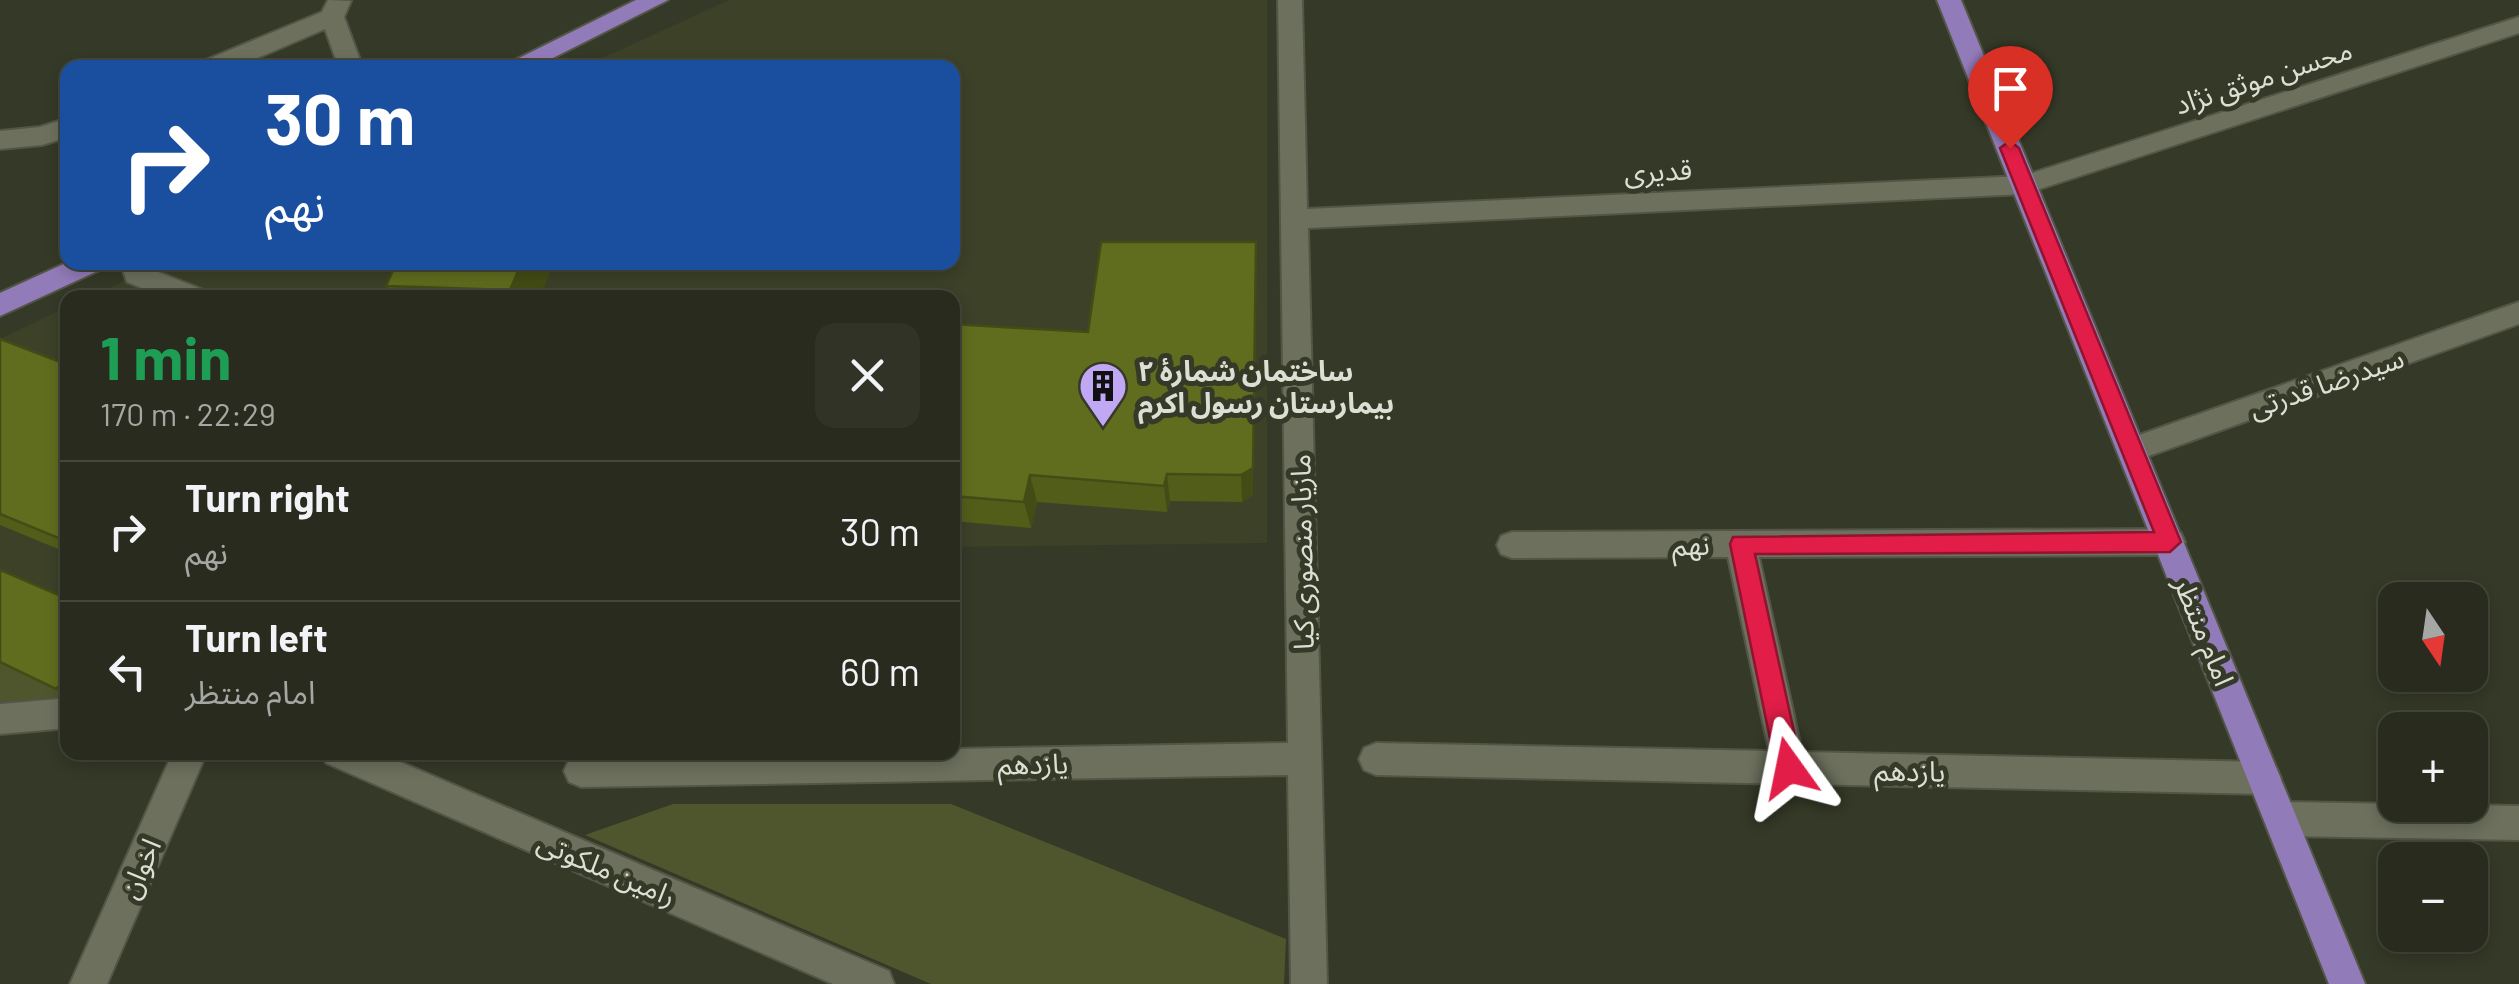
<!DOCTYPE html>
<html lang="en">
<head>
<meta charset="utf-8">
<style>
	body { margin:0; font-family:Barlow,"Noto Sans Arabic",sans-serif; background:#303326; color:#f1f3f6; height:100vh; display:flex; flex-direction:column; font-size:38px; white-space:nowrap }
	* { box-sizing:border-box; margin:0 }
	p { font-size:32px; color:#a5a7a4 }
	.icon { flex:none; width:55px; height:55px; fill:none; stroke:currentColor; stroke-width:2; stroke-linecap:round; stroke-linejoin:round }
	.map { position:relative; flex:1; overflow:hidden }
	.panel { position:absolute; left:60px; top:290px; width:900px; height:470px; display:flex; flex-direction:column; background:#282b1d; border-radius:20px; box-shadow:0 5px 15px #0003,0 0 0 2px #44473b }
	.panel>* { flex:none }
	.top-card { position:absolute; left:60px; top:60px; width:900px; height:210px; border-radius:20px; box-shadow:0 5px 15px #0003,0 0 0 2px #44473b; background:#1a4fa0; color:#fff; overflow:hidden }
	.needle { width:65px; rotate:167deg }
	.controls { position:absolute; left:2378px; top:582px; display:grid; gap:20px }
	.controls a { display:grid; place-items:center; width:110px; height:110px; border-radius:20px; background:#282b1d; box-shadow:0 5px 15px #0003,0 0 0 2px #44473b; font-size:50px }
	.pin { position:absolute; display:grid; place-items:center; width:85px; height:85px; color:#fff; margin:-102px -42px; border-radius:50% 50% 50% 0; rotate:-45deg; box-shadow:0 0 10px #0007 }
	.pin .icon { rotate:45deg }
	.me { position:absolute; width:110px; margin:-55px; rotate:348deg; stroke-linejoin:round; filter:drop-shadow(0 0 8px #0008) }
	.turn { display:flex; align-items:center; gap:35px; height:210px; padding:0 40px; font-size:45px }
	.turn .icon { width:130px; height:130px; stroke-width:2.5 }
	.turn b { display:block; font-size:70px; line-height:85px }
	.round { display:grid; place-items:center; flex:none; width:105px; height:105px; border-radius:20px; background:#303326 }
	.headline { display:flex; align-items:center; justify-content:space-between; height:170px; padding:0 40px }
	h1 { font-size:60px; font-weight:700; line-height:75px; color:#1e9e55 }
	ul { padding:0; list-style:none }
	li { display:flex; align-items:center; gap:30px; height:140px; padding:0 40px; border-top:2px solid #44473b }
	li div { flex:1 }
	li b { display:block; font-size:38px }
	li em { font-style:normal }
	.map>svg:first-child { display:block }
	.built { fill:#3c4128 }
	.green { fill:#4f562d }
	.lines { fill:none; stroke-linecap:round; stroke-linejoin:round }
	.minor-casing { stroke:#535546; stroke-width:4 }
	.major-casing { stroke:#535546; stroke-width:4 }
	.minor { fill:#6c705d; fill-rule:evenodd }
	.major { fill:#927bb9; fill-rule:evenodd }
	.wall { fill:#535d1a }
	.shaded-wall { fill:#434c15 }
	.building { fill:#606c1e; stroke:#434c15; stroke-width:2.5 }
	.route { fill:#e11d48; stroke:#92132f; stroke-width:2.5 }
	.labels { text-anchor:middle; dominant-baseline:central; stroke-width:10; stroke-linejoin:round; paint-order:stroke }
	.street-label { font-size:28px; fill:#dddfd4; stroke:#353927 }
	.poi-label { font-size:28px; font-weight:bold; fill:#dddfd4; stroke:#353927; text-anchor:start }
</style>
</head>
<body>
<div class="map">
<svg width="2519" height="984" viewBox="0 0 2519 984">
	<rect width="100%" height="100%" fill="#353927"/>
	<!-- built -->
	<path class="built" d="M729,0H1267V543L953,547L952,298H88L164,262H952V68L583,67Z
		M67,307V601L0,572V339Z"/>
	<!-- green -->
	<path class="green" d="M0,633L67,661V702L0,708Z
		M673,804H951L1286,939L1284,984H931L585,835Z"/>
	<g class="lines">
		<!-- minor casing -->
		<g class="minor-casing">
			<path id="minor" d="M328,0L351,1L344,17L363,68H339L325,29L234,68H198L201,62L322,12Z
				M1278,0H1302L1307,209L2023,176L2519,17V33L2024,194L1308,228L1327,984H1291L1288,775L581,787L569,782L564,771L569,760L581,755L952,752V749L1288,743Z
				M68,118V137L42,145L0,149V131L40,127Z
				M120,262H147L148,268L204,290L207,298H165L127,282Z
				M2519,302V324L2132,462L2122,459L2117,450L2122,441Z
				M2170,529L2181,533L2185,542L2181,551L2170,555L1759,557L1802,752L2264,762L2276,767L2281,778L2276,789L2264,794L1376,775L1364,770L1359,759L1364,748L1376,743L1769,751L1728,557L1512,558L1501,554L1497,545L1501,536L1512,532Z
				M68,698V728L0,734V704Z
				M173,752H207L107,984H70Z
				M321,752H377L889,971L894,984H833L326,763Z
				M2281,802L2519,806V840L2281,836L2269,831L2264,819L2269,807Z"/>
		</g>
		<!-- major casing -->
		<g class="major-casing">
			<path id="major" d="M636,0H668L533,68H499Z
				M1937,0H1961L2365,984H2329Z
				M68,262H105L102,269L0,316V293Z"/>
		</g>
		<!-- minor -->
		<use href="#minor" class="minor"/>
		<!-- major -->
		<use href="#major" class="major"/>
	</g>
	<!-- wall -->
	<path class="wall" d="M1101,242L1253,495L1242,502L1170,501L1167,512L1037,502L1031,528L952,521V324L1088,332Z
		M397,262L540,298H394L386,286Z
		M0,339L68,365V553L0,525Z"/>
	<!-- shaded-wall -->
	<path class="shaded-wall" d="M1256,242L1253,495L1242,502L1241,475Z
		M522,262H554L540,298H516L510,290Z
		M1167,474L1170,501L1167,512L1164,486Z
		M1030,475L1037,502L1031,528L1024,502Z
		M68,677V693L66,695L56,689Z"/>
	<!-- building -->
	<path class="building" d="M1101,242H1256L1253,468L1241,475L1167,474L1164,486L1030,475L1024,502L952,496V324L1088,332Z
		M397,262H522L510,290L386,286Z
		M0,339L68,365V542L0,514Z
		M0,570L68,599V677L56,689L0,662Z"/>
	<!-- route -->
	<path class="route" d="M2010,141L2019,148L2181,542L2170,552L1755,554L1802,768L1798,776L1789,780L1780,776L1776,768L1730,544L1733,537L2154,532L2000,148Z"/>
	<!-- icons -->
	<defs>
		<g id="building-pin" transform="scale(2.5)"><path d="M0 17L-7.5 6A9.5 9.5 0 1 1 7.5 6Z" fill="#c0a8f4" stroke="#353927"/><path d="M-4-6H4V6H1V3H-1V6H-4ZM-2.5-4.3h1.7v1.8h-1.7ZM.8-4.3h1.7v1.8H.8ZM-2.5-1h1.7V.8h-1.7ZM.8-1h1.7V.8H.8Z" fill="#111"/></g>
	</defs>
	<g fill-rule="evenodd">
		<use href="#building-pin" x="1103" y="386"/>
	</g>
	<g class="labels">
		<!-- street labels -->
		<g class="street-label">
			<text transform="translate(2263 76) rotate(-18)">محسن موثق نژاد</text>
			<text transform="translate(1658 170) rotate(-3)">قدیری</text>
			<text transform="translate(2326 382) rotate(-19)">سیدرضا قدرتی</text>
			<text x="1691" y="544">نهم</text>
			<text transform="translate(1301 552) rotate(-91)">مازیار منصوری کیا</text>
			<text transform="translate(2205 631) rotate(68)">امام منتظر</text>
			<text transform="translate(1033 763) rotate(-1)">یازدهم</text>
			<text transform="translate(1910 770) rotate(1)">یازدهم</text>
			<text transform="translate(139 868) rotate(-66)">اخوان</text>
			<text transform="translate(607 868) rotate(23)">رامین ملکوتی</text>
		</g>
		<!-- poi labels -->
		<g class="poi-label">
			<text x="1138" y="370">ساختمان شمارهٔ ۲<tspan x="1138" dy="32">بیمارستان رسول اکرم</tspan></text>
		</g>
	</g>
</svg>
<div class="controls">
<a><svg class="needle" viewBox="-14 -14 28 28"><path d="M0-13l5 13h-10z" fill="#e53935"/><path d="M0 13l5-13h-10z" fill="#a5a7a4"/></svg></a>
<a>+</a>
<a>−</a>
</div>
<div class="pin" style="left:2010px;top:148px;background:#d93025"><svg class="icon" aria-label="arrive" viewBox="0 0 24 24"><path d="M6 21V4h12l-3 4 3 4H6"/></svg></div>
<svg class="me" style="left:1789px;top:768px" viewBox="-20 -20 40 40"><path d="M0-17L14 15 0 8-14 15z" fill="#e11d48" stroke="#fff" stroke-width="4"/></svg>
<div class="top-card">
<div class="turn"><svg class="icon" aria-label="right" viewBox="0 0 24 24"><path d="M7 20v-9h11M14 6l5 5-5 5"/></svg><div><b>30 m</b>نهم</div></div>
</div>
<section class="panel">
<div class="headline"><div><h1>1 min</h1><p>170 m · 22:29</p></div><a class="round"><svg class="icon" aria-label="close" viewBox="0 0 24 24"><path d="M6 6l12 12M18 6L6 18"/></svg></a></div>
<ul>
<li><svg class="icon" aria-label="right" viewBox="0 0 24 24"><path d="M7 20v-9h11M14 6l5 5-5 5"/></svg><div><b>Turn right</b><p>نهم</p></div><em>30 m</em></li>
<li><svg class="icon" aria-label="left" viewBox="0 0 24 24"><path d="M17 20v-9H6M10 6l-5 5 5 5"/></svg><div><b>Turn left</b><p>امام منتظر</p></div><em>60 m</em></li>
</ul>
</section>
</div>
</body>
</html>
